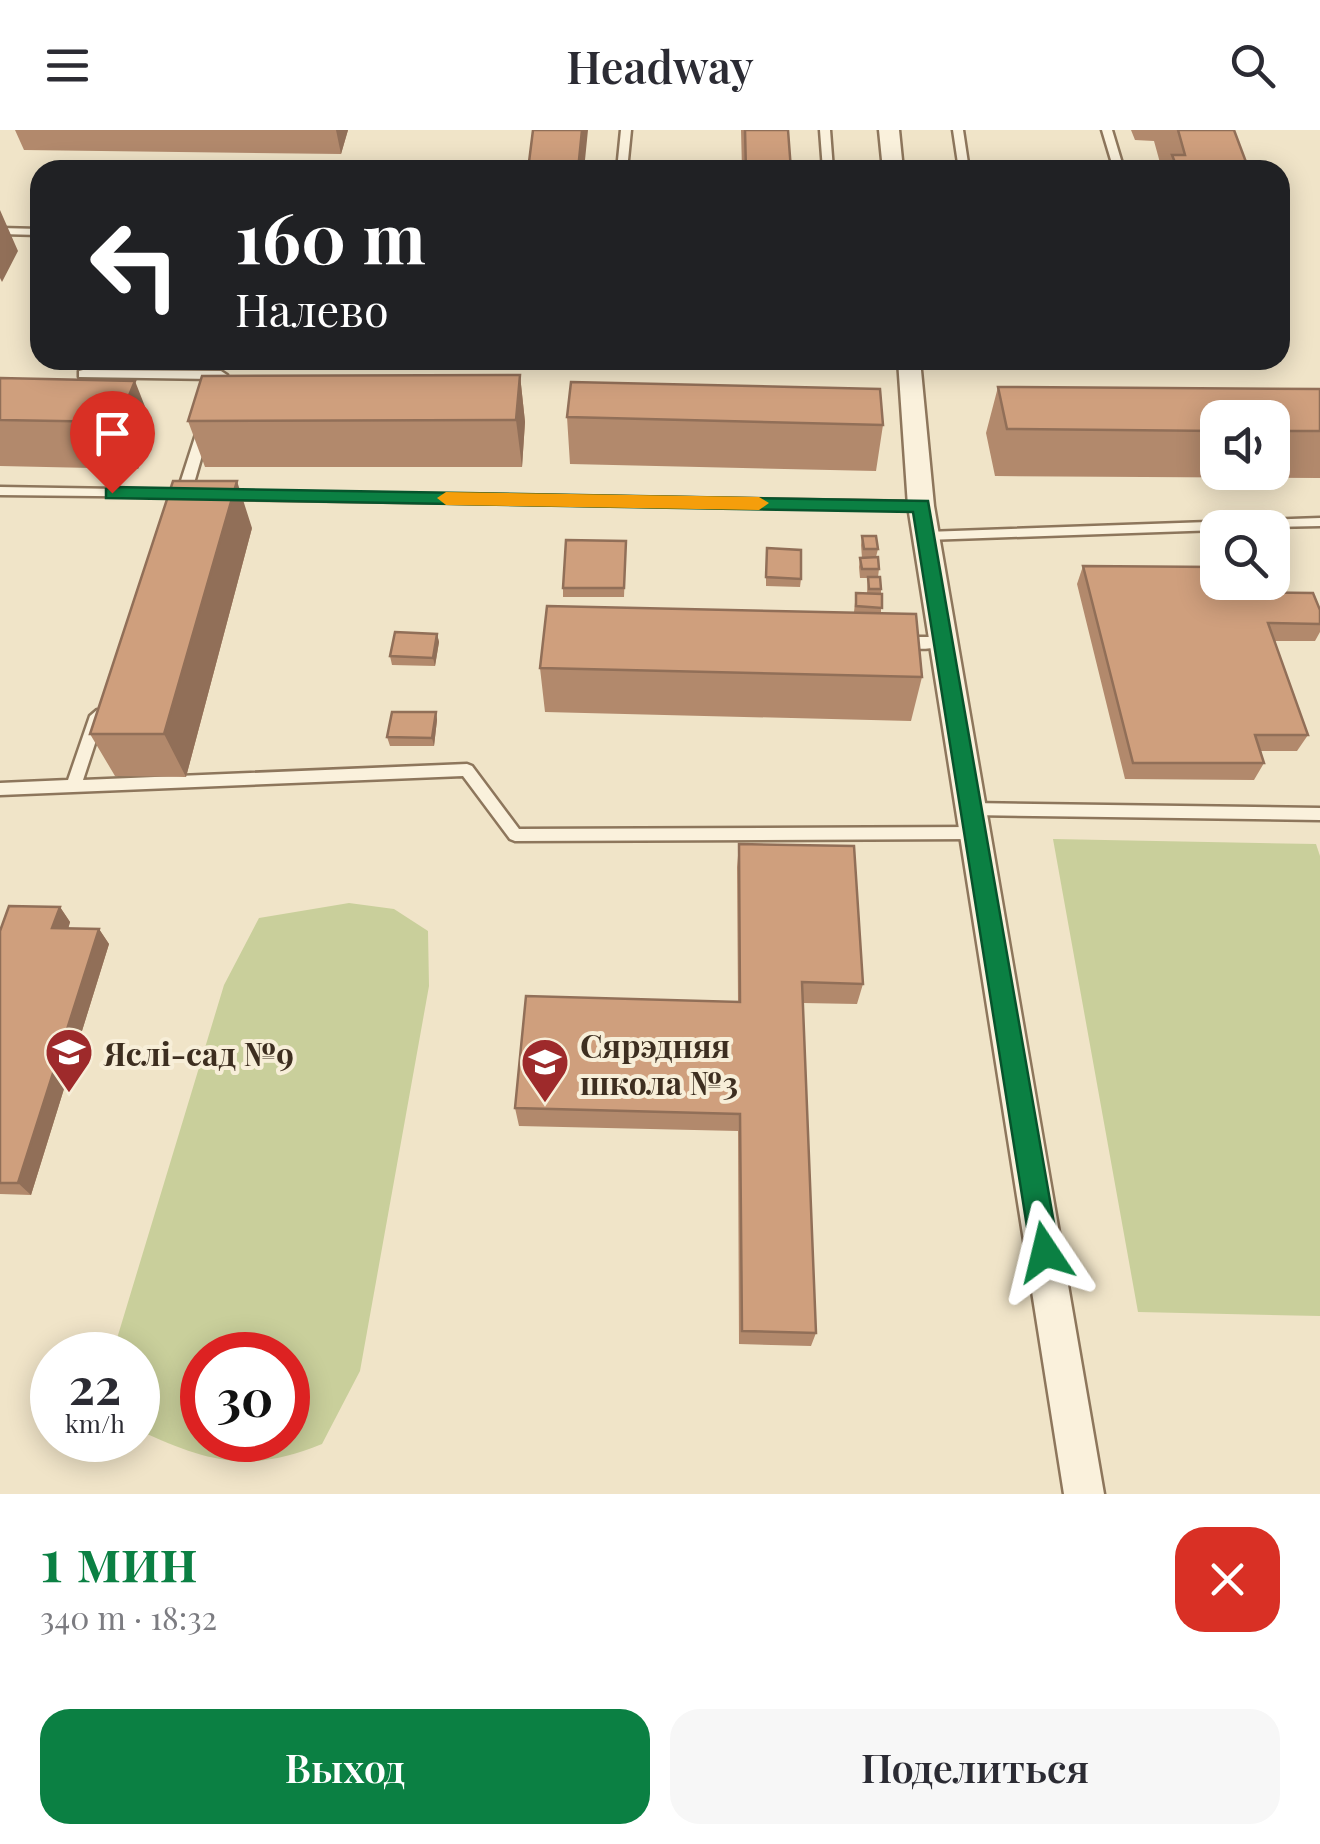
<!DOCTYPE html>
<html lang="ru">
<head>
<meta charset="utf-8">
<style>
	body { margin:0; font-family:"Playfair Display",serif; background:#f7f7f7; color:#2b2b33; height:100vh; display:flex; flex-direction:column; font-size:38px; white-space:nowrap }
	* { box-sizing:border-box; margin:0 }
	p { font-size:32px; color:#7c7c81 }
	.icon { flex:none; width:55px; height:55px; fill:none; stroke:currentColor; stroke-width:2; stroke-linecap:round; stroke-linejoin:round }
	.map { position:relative; height:1364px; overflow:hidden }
	.sheet { display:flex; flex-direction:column; background:#fff; flex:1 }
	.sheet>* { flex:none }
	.guide { position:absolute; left:30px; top:30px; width:1260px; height:210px; border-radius:30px; box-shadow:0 5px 25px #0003; background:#202124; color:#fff; overflow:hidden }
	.buttons { position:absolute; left:1200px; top:270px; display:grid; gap:20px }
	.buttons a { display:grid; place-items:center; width:90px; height:90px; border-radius:20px; background:#fff; box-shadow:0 5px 25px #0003; font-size:50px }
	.speed { position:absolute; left:30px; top:1202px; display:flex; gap:20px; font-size:50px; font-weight:700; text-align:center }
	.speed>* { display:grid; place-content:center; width:130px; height:130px; border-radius:50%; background:#fff; box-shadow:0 5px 25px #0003; line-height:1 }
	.speed small { font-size:25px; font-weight:400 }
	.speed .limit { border:15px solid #d22; background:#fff; color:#111 }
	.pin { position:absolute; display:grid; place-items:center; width:85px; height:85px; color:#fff; margin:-102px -42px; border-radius:50% 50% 50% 0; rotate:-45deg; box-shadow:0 0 10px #0007 }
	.pin .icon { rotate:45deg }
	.me { position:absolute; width:110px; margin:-55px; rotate:350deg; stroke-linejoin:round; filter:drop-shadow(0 0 8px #0008) }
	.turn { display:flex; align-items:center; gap:35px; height:210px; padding:0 40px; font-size:45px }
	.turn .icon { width:130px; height:130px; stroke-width:2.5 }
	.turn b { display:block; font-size:70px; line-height:85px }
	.round { display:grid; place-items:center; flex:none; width:105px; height:105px; border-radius:30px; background:#f7f7f7 }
	.overview { display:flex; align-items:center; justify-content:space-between; height:170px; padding:0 40px }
	h1 { font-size:60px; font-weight:600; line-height:75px; color:#0b8043 }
	.button { display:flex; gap:20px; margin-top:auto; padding:20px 40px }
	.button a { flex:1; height:115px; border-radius:30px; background:#0b8043; color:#fff; font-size:40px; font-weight:600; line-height:115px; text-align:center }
	.button a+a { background:#f7f7f7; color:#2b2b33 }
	header { display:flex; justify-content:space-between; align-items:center; height:130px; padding:0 40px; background:#fff; font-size:45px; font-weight:600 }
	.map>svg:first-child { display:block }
	.green { fill:#c9cf9b; fill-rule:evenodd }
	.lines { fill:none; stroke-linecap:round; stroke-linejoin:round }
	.service-casing { stroke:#8d765c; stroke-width:5 }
	.minor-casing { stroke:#8d765c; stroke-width:5 }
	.service { fill:#faf1dc; fill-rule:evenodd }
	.minor { fill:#faf1dc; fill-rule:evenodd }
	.wall { fill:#b2896c; fill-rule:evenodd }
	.shaded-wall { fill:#916f58 }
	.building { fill:#cf9f7d; stroke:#916f58; stroke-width:2.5 }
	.route { fill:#0b8043; stroke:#07532c; stroke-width:2.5 }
	.slow { fill:#f59e0b }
	.labels { text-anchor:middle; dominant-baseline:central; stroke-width:8; stroke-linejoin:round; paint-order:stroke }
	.poi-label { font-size:32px; font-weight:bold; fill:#3d2e20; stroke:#f7eed8; text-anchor:start }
</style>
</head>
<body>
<header><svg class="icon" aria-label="menu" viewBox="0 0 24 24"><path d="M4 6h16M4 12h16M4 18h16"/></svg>Headway<svg class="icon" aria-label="search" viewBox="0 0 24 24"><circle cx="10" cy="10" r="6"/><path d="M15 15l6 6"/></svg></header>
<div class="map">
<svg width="1320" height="1364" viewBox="0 0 1320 1364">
	<rect width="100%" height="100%" fill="#f0e4c8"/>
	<!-- green -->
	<path class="green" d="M1053,709L1316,714L1320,726V1186L1138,1182Z
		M349,773L394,779L428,801L429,856L360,1241L322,1314C248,1344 208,1332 138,1300V1225H112L224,855L259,788ZM202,1225H288V1310H202Z"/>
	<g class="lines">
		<!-- service casing -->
		<g class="service-casing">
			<path id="service" d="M621,0H631L627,40H617Z
				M820,0H830L833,40H823Z
				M953,0H963L969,40H959Z
				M1102,0H1112L1124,40H1114Z
				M0,98L40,99V105L0,104Z
				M83,240L221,241L227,245L221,265L215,269L209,265L214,249L79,247V241Z
				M203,297L209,301L190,367L0,365V357L178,360L197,301Z
				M224,361L921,372L927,376L921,380L224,369L218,365Z
				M1320,388V396L1218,398V400L926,410L920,406L926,402Z
				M898,507H944L951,512C939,521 903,521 891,512Z
				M97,580L104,586L83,650L467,634L472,636L519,699L975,697L980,699L983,703L980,707L975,709L515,711L510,709L463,646L0,665V653L68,650L90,586Z
				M971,673L1320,678V690L971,685L966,683L964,679L966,675Z"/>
		</g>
		<!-- minor casing -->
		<g class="minor-casing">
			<path id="minor" d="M879,0H899L903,40H883Z
				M898,230H920L934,376L1104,1364H1064L908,376Z"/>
		</g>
		<!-- service -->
		<use href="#service" class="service"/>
		<!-- minor -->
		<use href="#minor" class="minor"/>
	</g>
	<!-- wall -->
	<path class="wall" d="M15,0H348L341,24L24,20Z
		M741,0H788L791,40H742Z
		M1131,0H1234L1249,40H1162L1154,11L1135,10Z
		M520,245L525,292L522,337H205L188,291Z
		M0,248L153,297L138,339L0,336Z
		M998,257L1320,259V348L995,346L986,303ZM1218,288H1272V342H1218Z
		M567,287L883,295L876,341L570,334Z
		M252,398L186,647L115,646L90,604Z
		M862,406L878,419L876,427L879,439L878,447L881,459V483L922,547L911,591L545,582L540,538L854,482L856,463H867L868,448H860L859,437L860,428H862L861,415Z
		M626,411L624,467H563V458Z
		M766,427L801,449L800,457L766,456Z
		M1083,436L1243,462L1320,480V502L1315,511H1274L1308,605L1297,621H1261L1264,633L1254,650L1125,649L1077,454Z
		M437,504L439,512L435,536L392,535L390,526Z
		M436,582L437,590L434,616H390L387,607Z
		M739,714L863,854L857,874L803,873L816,1203L811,1216L739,1214L738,1001L519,996L515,978L738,872L737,737Z
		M60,777L70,792L68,799H99L109,814L31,1065L0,1064V801Z"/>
	<!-- shaded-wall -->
	<path class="shaded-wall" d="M336,0H348L341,24Z
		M582,0H588L584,40H578Z
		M0,80L18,121L2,152L0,148Z
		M520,245L525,292L522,337L516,290Z
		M135,251L153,297L138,339L118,292Z
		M237,351L252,398L186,647L164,604Z
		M437,504L439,512L435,536L433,528Z
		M436,582L437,590L434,616L432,608Z
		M60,777L70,792L64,813L52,798Z
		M99,799L109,814L31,1065L18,1053Z"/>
	<!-- building -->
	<path class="building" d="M533,0H582L578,40H528Z
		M745,0H788L791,40H746Z
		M1178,0H1234L1249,40H1178L1172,25H1185Z
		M520,245L516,290L188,291L202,246Z
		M0,248L135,251L118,292L0,290Z
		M571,252L880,259L883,295L567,287Z
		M998,257L1320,259V301H1272V288H1218V301L1007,299Z
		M173,351H237L164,604H90Z
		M862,406H876L878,419H864Z
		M566,410L626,411L624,458H563Z
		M767,418L801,420V449L766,447Z
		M878,427L879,439H862L860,428Z
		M1083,436L1218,437V452H1239L1243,462L1313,463L1320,480V494L1268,493L1308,605H1255L1264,633H1133Z
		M868,447H880L881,459H869Z
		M856,463L882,464V478L856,476Z
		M547,476L916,484L922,547L540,538Z
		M395,502L437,504L433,528L390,526Z
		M392,582H436L432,608L387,607Z
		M739,714L854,716L863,854L802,852L816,1203L742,1201L740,984L515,978L526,866L740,872Z
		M9,776L60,777L52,798L99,799L18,1053H0V801Z"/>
	<!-- route -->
	<path class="route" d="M112,357L928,371L1059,1122L1055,1132L1045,1136L1035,1132L1031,1122L913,382L106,368V359Z"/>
	<!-- slow -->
	<path class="slow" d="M446,362L759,367L769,373L759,380L446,375L437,368Z"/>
	<!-- icons -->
	<defs>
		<g id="school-pin" transform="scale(2.5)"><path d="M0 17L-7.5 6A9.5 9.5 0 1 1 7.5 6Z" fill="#9e2a2b" stroke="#f7eed8"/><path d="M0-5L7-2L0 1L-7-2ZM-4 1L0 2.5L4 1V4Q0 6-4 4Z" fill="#fff"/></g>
	</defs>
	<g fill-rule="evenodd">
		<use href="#school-pin" x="69" y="922"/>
		<use href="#school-pin" x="545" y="932"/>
	</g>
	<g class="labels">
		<!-- poi labels -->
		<g class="poi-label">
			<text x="580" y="914">Сярэдняя<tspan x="580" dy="37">школа №3</tspan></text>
			<text x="104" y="922">Яслі-сад №9</text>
		</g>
	</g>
</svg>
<div class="buttons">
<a><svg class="icon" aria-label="sound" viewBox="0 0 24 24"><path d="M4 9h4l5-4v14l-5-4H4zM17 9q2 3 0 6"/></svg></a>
<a><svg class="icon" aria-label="search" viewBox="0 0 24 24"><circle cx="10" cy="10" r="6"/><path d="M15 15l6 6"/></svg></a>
</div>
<div class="speed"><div>22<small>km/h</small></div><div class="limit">30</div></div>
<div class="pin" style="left:112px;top:363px;background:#d93025"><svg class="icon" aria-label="arrive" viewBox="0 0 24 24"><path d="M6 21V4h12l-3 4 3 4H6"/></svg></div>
<svg class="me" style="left:1045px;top:1122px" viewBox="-20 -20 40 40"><path d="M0-17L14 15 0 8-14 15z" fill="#0b8043" stroke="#fff" stroke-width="4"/></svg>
<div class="guide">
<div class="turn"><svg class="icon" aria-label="left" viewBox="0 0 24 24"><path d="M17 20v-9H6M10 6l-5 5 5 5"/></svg><div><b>160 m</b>Налево</div></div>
</div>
</div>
<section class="sheet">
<div class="overview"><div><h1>1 мин</h1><p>340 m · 18:32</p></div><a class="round" style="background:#d93025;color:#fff"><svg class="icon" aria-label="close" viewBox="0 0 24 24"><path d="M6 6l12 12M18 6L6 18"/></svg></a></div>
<div class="button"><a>Выход</a><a>Поделиться</a></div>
</section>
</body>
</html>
